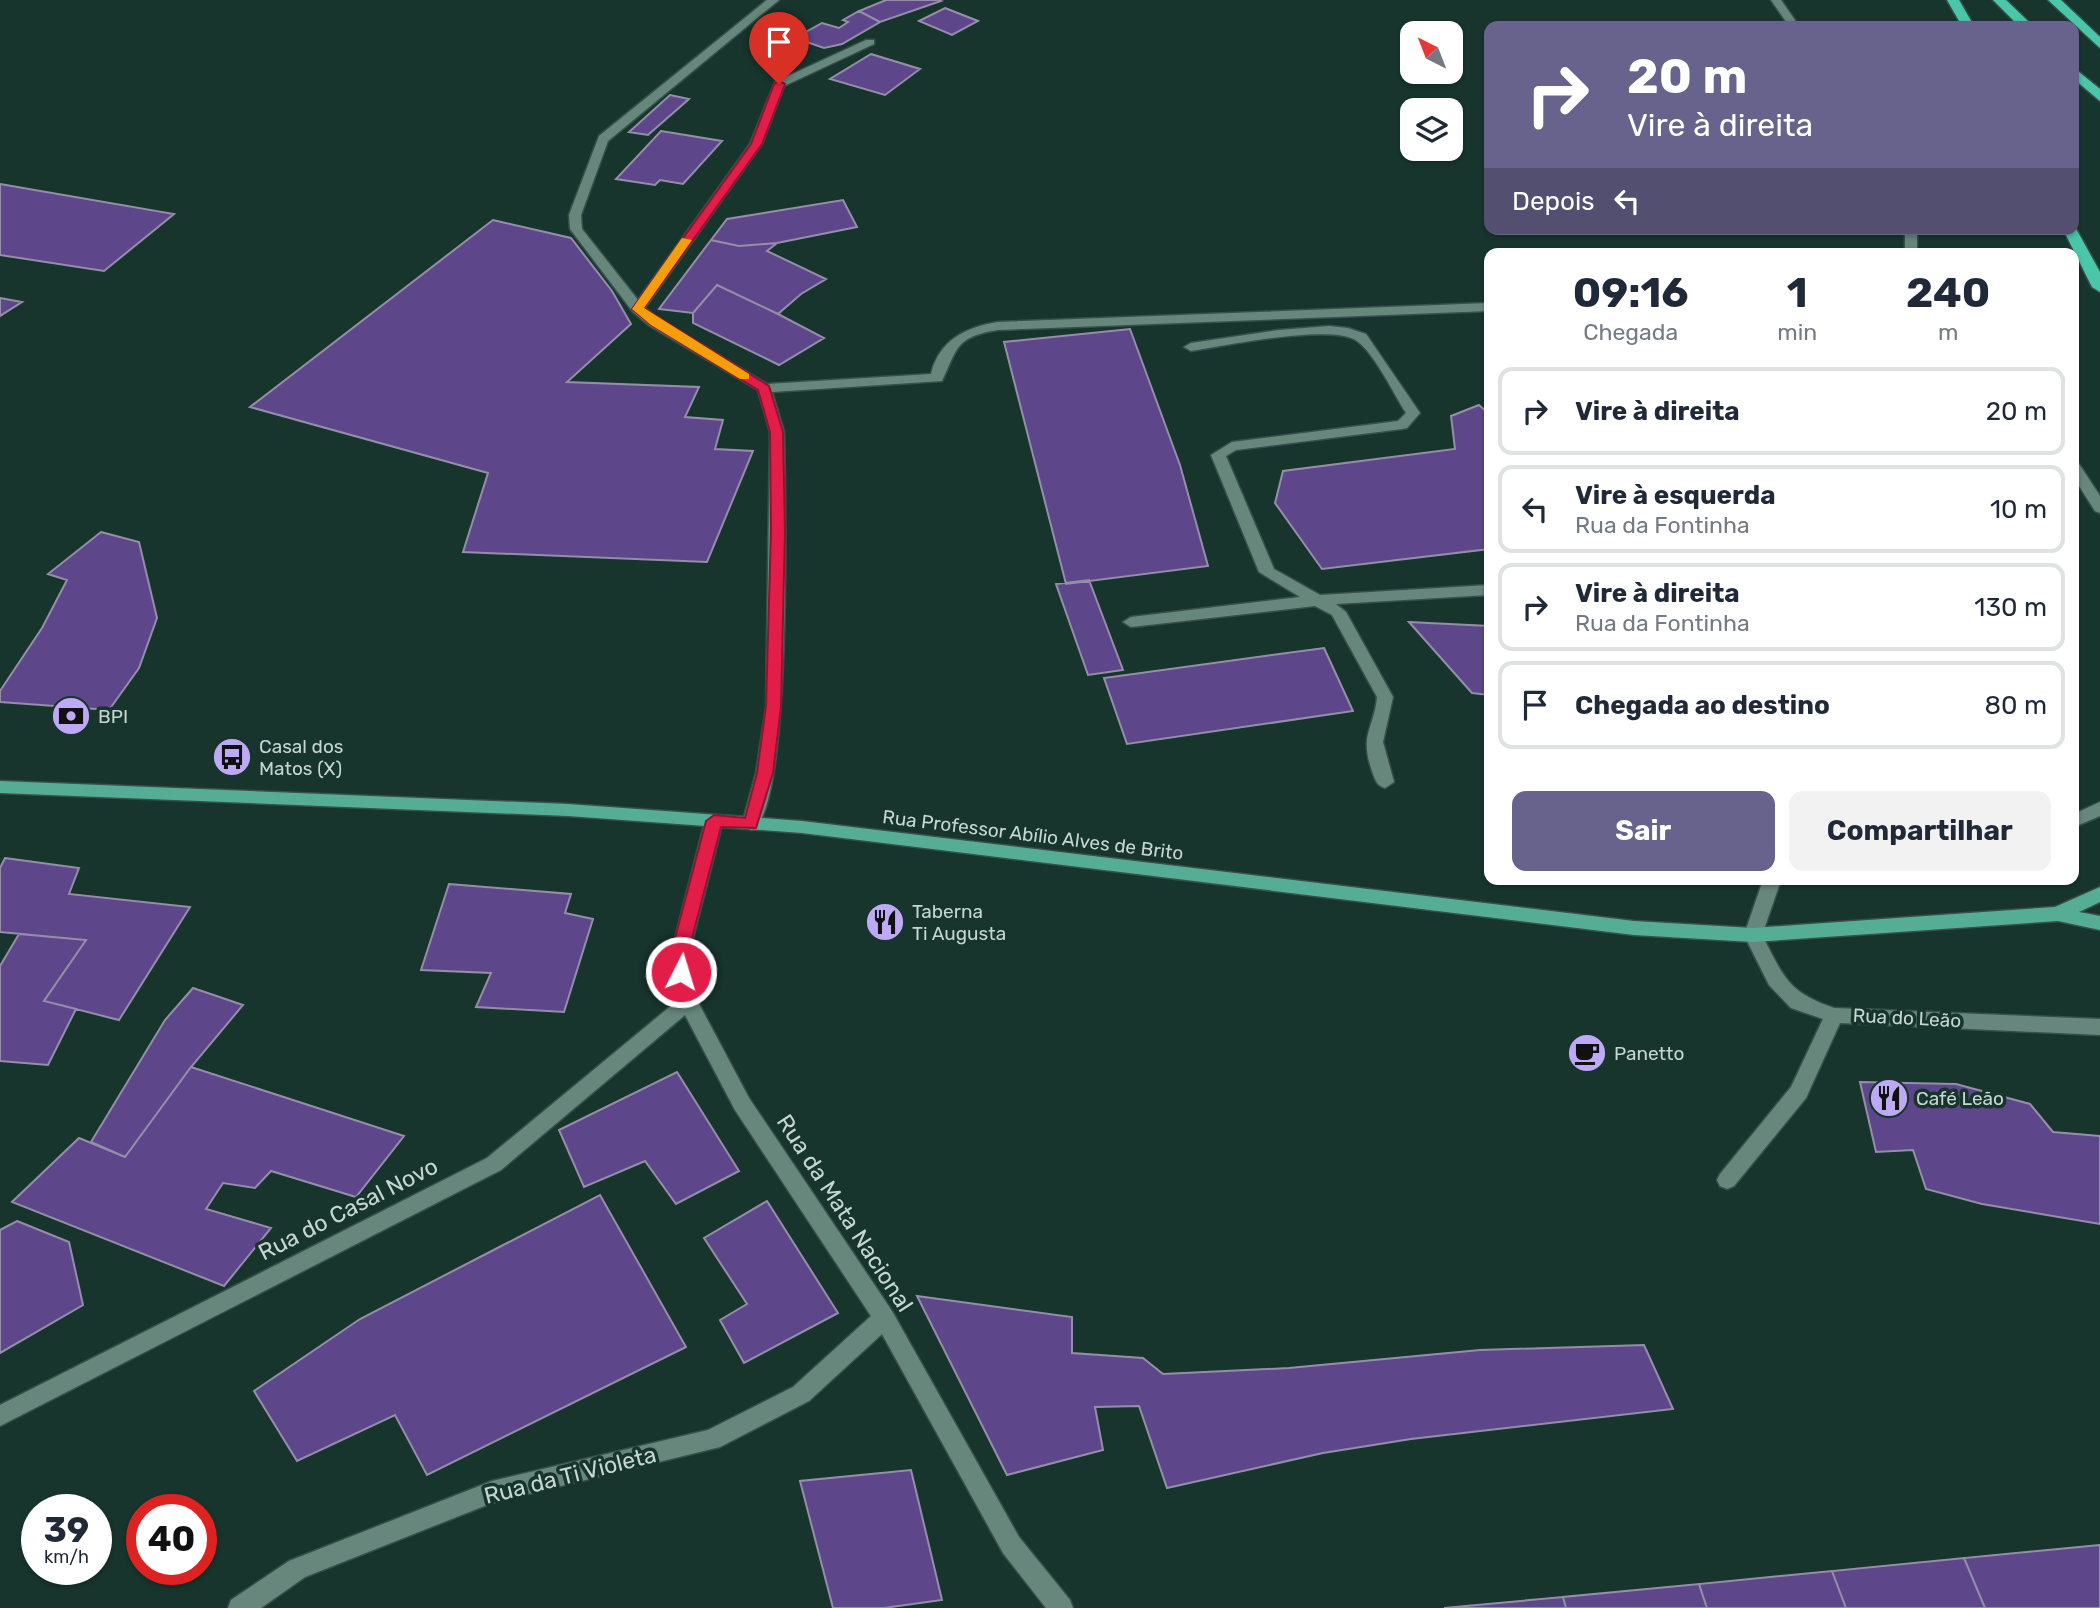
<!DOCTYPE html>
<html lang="pt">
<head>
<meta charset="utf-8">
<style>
	body { margin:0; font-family:Rubik,sans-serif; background:#f2f2f3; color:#1f2937; height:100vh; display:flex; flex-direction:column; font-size:26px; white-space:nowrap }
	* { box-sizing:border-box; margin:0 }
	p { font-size:23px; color:#747a83 }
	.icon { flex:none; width:38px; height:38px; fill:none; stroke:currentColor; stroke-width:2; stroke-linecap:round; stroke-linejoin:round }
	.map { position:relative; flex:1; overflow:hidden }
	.details { position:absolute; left:1484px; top:248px; width:595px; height:637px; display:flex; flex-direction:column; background:#fff; border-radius:14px; box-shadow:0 2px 5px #0004 }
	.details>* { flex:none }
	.banner { position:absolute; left:1484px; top:21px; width:595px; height:214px; border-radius:14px; box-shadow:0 2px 5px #0004; background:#67638c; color:#fff; overflow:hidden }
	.needle { width:46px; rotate:318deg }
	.fabs { position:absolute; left:1400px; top:21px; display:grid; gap:14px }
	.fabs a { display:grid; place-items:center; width:63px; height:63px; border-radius:14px; background:#fff; box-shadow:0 2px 5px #0004; font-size:35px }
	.speed { position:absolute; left:21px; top:1494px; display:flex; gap:14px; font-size:35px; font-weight:700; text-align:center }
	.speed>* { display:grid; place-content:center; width:91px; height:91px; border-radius:50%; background:#fff; box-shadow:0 2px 5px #0004; line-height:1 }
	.speed small { font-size:18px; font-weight:400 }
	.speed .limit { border:10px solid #d22; background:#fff; color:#111 }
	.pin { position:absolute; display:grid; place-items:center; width:60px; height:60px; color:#fff; margin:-72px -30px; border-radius:50% 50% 50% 0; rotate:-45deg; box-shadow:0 0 7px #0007 }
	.pin .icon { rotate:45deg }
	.me { position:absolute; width:77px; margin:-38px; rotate:5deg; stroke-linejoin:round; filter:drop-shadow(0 0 5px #0008) }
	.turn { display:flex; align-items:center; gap:24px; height:147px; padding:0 28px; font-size:32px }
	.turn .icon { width:91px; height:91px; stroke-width:2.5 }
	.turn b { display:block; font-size:49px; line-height:60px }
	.then { display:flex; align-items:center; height:66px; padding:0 28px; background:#0003; gap:14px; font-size:26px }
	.eta { display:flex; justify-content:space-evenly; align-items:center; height:119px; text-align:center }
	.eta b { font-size:42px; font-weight:700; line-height:49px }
	.primary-button { display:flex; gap:14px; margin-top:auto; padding:14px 28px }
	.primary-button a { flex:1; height:80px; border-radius:14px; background:#67638c; color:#fff; font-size:28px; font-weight:700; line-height:80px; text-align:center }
	.primary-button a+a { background:#f2f2f3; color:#1f2937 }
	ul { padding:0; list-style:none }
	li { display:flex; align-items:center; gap:21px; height:88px; margin:0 14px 10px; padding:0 14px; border:4px solid #e0e1e3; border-radius:14px }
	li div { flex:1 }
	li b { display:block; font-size:26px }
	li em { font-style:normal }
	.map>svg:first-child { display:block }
	.building { fill:#5d478a; stroke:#958ea9; stroke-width:2 }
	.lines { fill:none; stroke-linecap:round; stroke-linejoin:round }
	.minor-casing { stroke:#37504a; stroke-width:3 }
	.major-casing { stroke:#37504a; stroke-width:3 }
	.highway-casing { stroke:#37504a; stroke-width:3 }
	.minor { fill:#67877c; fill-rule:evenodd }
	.major { fill:#55ad96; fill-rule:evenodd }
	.highway { fill:#49c7a8; fill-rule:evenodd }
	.route { fill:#e11d48; stroke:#92132f; stroke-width:2 }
	.slow { fill:#f59e0b }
	.labels { text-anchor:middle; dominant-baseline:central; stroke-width:7; stroke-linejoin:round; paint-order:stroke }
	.poi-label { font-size:19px; fill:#c6d7d1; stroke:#17352d; text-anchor:start }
	.street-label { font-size:19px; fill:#c6d7d1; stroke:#17352d }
	.near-street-label { font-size:23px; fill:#c6d7d1; stroke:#17352d }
</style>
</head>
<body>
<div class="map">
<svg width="2100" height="1608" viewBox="0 0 2100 1608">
	<rect width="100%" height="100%" fill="#17352d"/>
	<!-- building -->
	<path class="building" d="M938,0L941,1L880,22L859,11L886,0Z
		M945,8L978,21L952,35L919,21Z
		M859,11L880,22L842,44L824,48L795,38L822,23L839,28L848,22L843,20Z
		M871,54L920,69L885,95L830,79Z
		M670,95L689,99L648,135L629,132Z
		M661,131L722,141L683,184L660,180L655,185L616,179Z
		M0,184L174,214L104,271L0,255Z
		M843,200L857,227L777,243L739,246L711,240L727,219Z
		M493,220L571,238L612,291L631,324L567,382L699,387L685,417L723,420L715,449L753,451L707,562L463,552L488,473L250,407Z
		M711,240L739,246L777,243L767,251L826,279L801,294L778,314L717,285L693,313L659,309Z
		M717,285L778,314L824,338L779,365L693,323V313Z
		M0,298L22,302L0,316Z
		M1130,329L1180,465L1208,566L1066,584L1004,342Z
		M1479,405L1489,414V549L1322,569L1275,503L1283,471L1455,449L1451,416Z
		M101,532L139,542L157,618L139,668L109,710L0,702V691L42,628L67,580L48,574Z
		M1089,580L1123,670L1088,675L1056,584Z
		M1409,622L1489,626V695L1472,693Z
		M1324,648L1353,711L1127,744L1104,678Z
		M5,858L79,868L69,894L190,907L119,1020L44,1001L86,940L0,932V868Z
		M449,884L571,894L565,913L593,919L564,1012L476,1007L491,973L421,970Z
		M19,934L86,940L44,1001L76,1009L48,1065L0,1061V966Z
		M193,988L243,1005L191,1067L125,1157L91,1142L165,1020Z
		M191,1067L404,1136L356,1197L271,1171L255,1188L223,1183L206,1209L271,1228L224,1286L12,1202L79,1138L125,1157Z
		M677,1072L739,1171L676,1204L645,1161L584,1187L559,1130Z
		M1860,1082L1956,1084L2030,1104L2053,1132L2100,1136V1224L1982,1204L1926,1189L1913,1150L1876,1152Z
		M600,1195L686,1347L427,1475L395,1415L297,1461L254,1391L360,1319Z
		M767,1201L838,1313L744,1363L720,1320L747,1304L704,1238Z
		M17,1221L69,1242L83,1305L0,1353V1230Z
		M917,1296L1072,1317V1353L1143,1358L1163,1374L1289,1368L1480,1350L1644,1345L1673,1409L1411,1439L1323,1453L1167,1488L1139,1406L1095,1407L1103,1450L1007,1475Z
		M911,1470L942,1600L884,1608H833L800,1481Z
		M2100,1545V1608H1985L1964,1558Z
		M1964,1558L1985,1608H1846L1832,1571Z
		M1832,1571L1846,1608H1707L1699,1584Z
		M1699,1584L1707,1608H1566L1563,1597Z
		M1563,1597L1566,1608H1444Z"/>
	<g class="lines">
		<!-- minor casing -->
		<g class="minor-casing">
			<path id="minor" d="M767,0H779L608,141L581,215L582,229L638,300L750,144L775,82L866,40H874V44L784,86L762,144L645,308L660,320L767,384L931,374C939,340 966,327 998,322L1489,303V311L998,330C955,337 958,348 942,381L772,392L784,432C785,482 793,818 751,830L742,824L756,773L766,707L770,432L758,390L650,326L633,312L570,229L569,215L599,136Z
				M1771,0H1781L1799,26H1789Z
				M1905,229H1917V254H1905Z
				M1329,326L1348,328L1366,334L1420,413L1407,428L1402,429L1236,450L1226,456L1274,569L1320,595L1489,585V595L1336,604L1346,612L1393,697L1383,742L1394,782L1385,788C1376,785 1375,779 1372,771C1359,734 1374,729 1377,697L1332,615L1315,606L1131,627L1123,622L1131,617L1300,597L1259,572L1211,455L1232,442L1398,421L1406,413C1393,393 1375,354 1357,341C1333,323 1223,346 1191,351L1184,347L1191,343L1279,330Z
				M2074,463L2079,464L2100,496V513L2095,511L2074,478Z
				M2100,802V816L2074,827V814Z
				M714,815L723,821L692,942L690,972L698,1002L749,1098L892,1311L1019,1537L1070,1600L1073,1608H1046L1003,1553L882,1334L809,1401L720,1447L492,1503L305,1577L261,1608H228L231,1600L289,1561L492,1481L708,1430L793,1387L871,1316L735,1110L685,1015L501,1170L0,1426V1405L487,1158L678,1000L672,972L674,942L705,821Z
				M1763,880H1781L1762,935C1784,977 1787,992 1834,1008L2100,1019V1035L1840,1023L1806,1098L1734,1186L1727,1189L1720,1186L1717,1180L1720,1174L1791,1087L1823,1019L1791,1008L1769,985L1744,935Z"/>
		</g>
		<!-- major casing -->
		<g class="major-casing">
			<path id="major" d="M0,781L568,804L802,821L1634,921L1753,928L2055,907L2100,887V902L2079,912L2100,916V930L2058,921L1753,942L1634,935L802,833L568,816L0,793Z"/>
		</g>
		<!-- highway casing -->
		<g class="highway-casing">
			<path id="highway" d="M1947,0H1959L1974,26H1962Z
				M1993,0H2006L2033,26H2019Z
				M2048,0H2061L2100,37V48Z
				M2074,68L2100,89V101L2074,79Z
				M2074,225L2100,272V292L2092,287L2063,229H2074Z"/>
		</g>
		<!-- minor -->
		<use href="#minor" class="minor"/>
		<!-- major -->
		<use href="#major" class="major"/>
		<!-- highway -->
		<use href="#highway" class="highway"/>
	</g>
	<!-- route -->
	<path class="route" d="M779,81L785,84L762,144L644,308L769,386L783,432L785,531L781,706L773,773L756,828L721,827L691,942L690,972L681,979L672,972L674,942L706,821L714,815L745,818L757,773L766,706L771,531L770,432L758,390L651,325L632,309L751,144L774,84Z"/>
	<!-- slow -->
	<path class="slow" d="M682,238L692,240L644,308L749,374V379H740L651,325L632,309Z"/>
	<!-- icons -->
	<defs>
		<g id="bank-disc" transform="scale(2.0125)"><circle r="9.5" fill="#bea9f4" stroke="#17352d"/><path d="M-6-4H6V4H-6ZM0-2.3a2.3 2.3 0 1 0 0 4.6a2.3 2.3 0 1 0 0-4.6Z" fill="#111"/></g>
		<g id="bus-disc" transform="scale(2.0125)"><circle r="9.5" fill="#bea9f4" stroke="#17352d"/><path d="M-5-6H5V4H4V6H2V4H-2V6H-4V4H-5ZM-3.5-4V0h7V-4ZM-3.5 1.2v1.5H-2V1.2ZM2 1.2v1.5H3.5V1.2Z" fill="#111"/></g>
		<g id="restaurant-disc" transform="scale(2.0125)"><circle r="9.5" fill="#bea9f4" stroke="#17352d"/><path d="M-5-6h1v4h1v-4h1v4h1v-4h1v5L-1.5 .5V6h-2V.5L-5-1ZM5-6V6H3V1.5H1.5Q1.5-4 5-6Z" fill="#111"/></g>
		<g id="cafe-disc" transform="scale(2.0125)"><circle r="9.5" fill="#bea9f4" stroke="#17352d"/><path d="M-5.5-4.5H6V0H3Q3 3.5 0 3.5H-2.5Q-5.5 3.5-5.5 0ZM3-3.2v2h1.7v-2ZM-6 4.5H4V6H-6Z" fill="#111"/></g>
	</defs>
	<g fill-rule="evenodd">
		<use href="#bank-disc" x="71" y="716"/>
		<use href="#bus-disc" x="232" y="757"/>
		<use href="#restaurant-disc" x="885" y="922"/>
		<use href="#cafe-disc" x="1587" y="1053"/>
		<use href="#restaurant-disc" x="1889" y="1098"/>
	</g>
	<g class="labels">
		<!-- poi labels -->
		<g class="poi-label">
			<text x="98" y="716">BPI</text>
			<text x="259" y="746">Casal dos<tspan x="259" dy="22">Matos (X)</tspan></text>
			<text x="912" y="911">Taberna<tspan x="912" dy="22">Ti Augusta</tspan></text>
			<text x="1614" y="1053">Panetto</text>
			<text x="1916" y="1098">Café Leão</text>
		</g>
		<!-- street labels -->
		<g class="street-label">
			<text transform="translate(1033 835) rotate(7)">Rua Professor Abílio Alves de Brito</text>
			<text transform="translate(1907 1018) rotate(3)">Rua do Leão</text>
		</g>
		<!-- near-street labels -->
		<g class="near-street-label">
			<text transform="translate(348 1209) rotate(-27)">Rua do Casal Novo</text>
			<text transform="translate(845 1213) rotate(57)">Rua da Mata Nacional</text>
			<text transform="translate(570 1475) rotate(-14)">Rua da Ti Violeta</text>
		</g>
	</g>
</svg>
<div class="fabs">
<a><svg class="needle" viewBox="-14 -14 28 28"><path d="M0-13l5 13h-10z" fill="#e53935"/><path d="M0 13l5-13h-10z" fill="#747a83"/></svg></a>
<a><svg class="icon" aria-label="layers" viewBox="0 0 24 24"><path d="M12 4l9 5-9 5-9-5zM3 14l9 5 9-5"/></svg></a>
</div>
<div class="speed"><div>39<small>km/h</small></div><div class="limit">40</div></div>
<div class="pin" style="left:779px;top:84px;background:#d93025"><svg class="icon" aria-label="arrive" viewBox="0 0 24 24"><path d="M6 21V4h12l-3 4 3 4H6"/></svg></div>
<svg class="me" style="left:681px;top:972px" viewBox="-20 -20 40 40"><circle r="17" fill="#e11d48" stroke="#fff" stroke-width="3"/><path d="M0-11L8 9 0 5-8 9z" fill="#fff"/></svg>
<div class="banner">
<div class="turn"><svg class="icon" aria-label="right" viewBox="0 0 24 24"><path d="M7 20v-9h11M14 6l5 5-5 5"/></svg><div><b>20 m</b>Vire à direita</div></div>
<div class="then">Depois<svg class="icon" aria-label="left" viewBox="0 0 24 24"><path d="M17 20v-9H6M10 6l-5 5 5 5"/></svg></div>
</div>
<section class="details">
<div class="eta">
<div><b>09:16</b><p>Chegada</p></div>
<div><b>1</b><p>min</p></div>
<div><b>240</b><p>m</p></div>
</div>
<ul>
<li><svg class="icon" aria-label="right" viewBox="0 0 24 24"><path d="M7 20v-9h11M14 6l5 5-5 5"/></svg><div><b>Vire à direita</b></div><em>20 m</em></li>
<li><svg class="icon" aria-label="left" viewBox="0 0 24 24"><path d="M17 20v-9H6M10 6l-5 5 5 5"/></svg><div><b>Vire à esquerda</b><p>Rua da Fontinha</p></div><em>10 m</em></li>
<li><svg class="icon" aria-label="right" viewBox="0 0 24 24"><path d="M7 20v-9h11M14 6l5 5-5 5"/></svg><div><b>Vire à direita</b><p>Rua da Fontinha</p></div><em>130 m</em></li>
<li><svg class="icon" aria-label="arrive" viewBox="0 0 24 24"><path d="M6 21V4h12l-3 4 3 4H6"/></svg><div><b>Chegada ao destino</b></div><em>80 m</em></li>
</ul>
<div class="primary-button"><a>Sair</a><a>Compartilhar</a></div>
</section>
</div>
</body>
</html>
